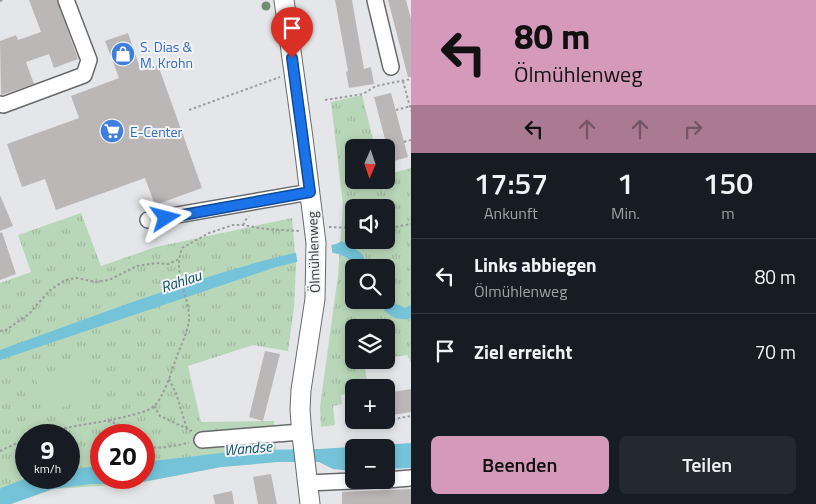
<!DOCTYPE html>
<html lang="de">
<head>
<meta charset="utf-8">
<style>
	body { margin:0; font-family:"Titillium Web",sans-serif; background:#242831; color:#f1f3f6; height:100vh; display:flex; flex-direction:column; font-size:19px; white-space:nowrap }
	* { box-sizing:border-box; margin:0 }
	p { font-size:16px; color:#9ea1a6 }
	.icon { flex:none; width:28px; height:28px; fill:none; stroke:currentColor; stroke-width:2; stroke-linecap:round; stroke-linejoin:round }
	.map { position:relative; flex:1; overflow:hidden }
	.panel { display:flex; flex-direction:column; background:#171b24; width:405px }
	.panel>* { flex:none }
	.hud { background:#d599ba; color:#111; overflow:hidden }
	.needle { width:32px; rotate:182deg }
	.fabs { position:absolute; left:345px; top:139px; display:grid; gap:10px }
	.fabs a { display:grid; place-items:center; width:50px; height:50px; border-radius:8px; background:#171b24; box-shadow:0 2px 8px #0003; font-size:25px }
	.speed { position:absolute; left:15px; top:424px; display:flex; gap:10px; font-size:25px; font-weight:700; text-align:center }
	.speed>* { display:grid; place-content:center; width:65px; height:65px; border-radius:50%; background:#171b24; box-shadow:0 2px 8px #0003; line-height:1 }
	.speed small { font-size:12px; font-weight:400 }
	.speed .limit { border:8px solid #d22; background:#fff; color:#111 }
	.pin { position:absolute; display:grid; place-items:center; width:42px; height:42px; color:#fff; margin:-51px -21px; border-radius:50% 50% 50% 0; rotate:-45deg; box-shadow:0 0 5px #0007 }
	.pin .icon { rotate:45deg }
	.me { position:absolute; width:55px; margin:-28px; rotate:81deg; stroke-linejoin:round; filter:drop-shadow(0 0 4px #0008) }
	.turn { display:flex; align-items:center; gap:18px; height:105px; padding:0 20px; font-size:22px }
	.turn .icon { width:65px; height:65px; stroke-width:2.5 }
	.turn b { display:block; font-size:35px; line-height:42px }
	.lanes { display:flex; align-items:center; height:48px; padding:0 20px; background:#0003; justify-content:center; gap:25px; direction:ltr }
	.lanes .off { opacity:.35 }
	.eta { display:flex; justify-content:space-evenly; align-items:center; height:85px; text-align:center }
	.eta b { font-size:30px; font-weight:600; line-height:35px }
	.button { display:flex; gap:10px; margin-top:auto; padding:10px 20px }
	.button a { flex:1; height:58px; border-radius:8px; background:#d599ba; color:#111; font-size:20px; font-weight:600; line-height:58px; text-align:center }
	.button a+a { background:#242831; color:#f1f3f6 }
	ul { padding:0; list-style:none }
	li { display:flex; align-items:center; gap:15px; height:75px; padding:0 20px; border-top:1px solid #363941 }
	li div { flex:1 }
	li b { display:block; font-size:19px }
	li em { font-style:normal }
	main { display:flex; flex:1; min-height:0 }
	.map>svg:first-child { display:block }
	.park { fill:url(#park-tufts); fill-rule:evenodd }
	.pitch { fill:#b8d6b8 }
	.water { fill:#74c3d9 }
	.pier { fill:#e5e6e9 }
	.building { fill:#bbb7b7 }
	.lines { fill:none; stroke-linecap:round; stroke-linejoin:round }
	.minor-casing { stroke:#68696b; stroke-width:18 }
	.major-casing { stroke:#68696b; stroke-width:21 }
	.path { stroke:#9a9b9d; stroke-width:2; stroke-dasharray:2.5 2.5; stroke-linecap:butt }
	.minor { stroke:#fff; stroke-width:15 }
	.major { stroke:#fff; stroke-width:19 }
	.tree { fill:#708c74 }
	.route-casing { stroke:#114b97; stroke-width:12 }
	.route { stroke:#1a73e8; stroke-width:9 }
	.labels { text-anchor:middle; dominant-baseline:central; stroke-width:4; stroke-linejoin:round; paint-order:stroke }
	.shop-label { font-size:14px; fill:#366cbe; stroke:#f2f3f6; text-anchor:start }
	.street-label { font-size:14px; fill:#353536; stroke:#f2f3f6 }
	.water-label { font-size:15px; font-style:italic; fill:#105464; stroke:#f2f3f6 }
</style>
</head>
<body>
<main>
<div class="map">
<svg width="411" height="504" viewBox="0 0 411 504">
	<defs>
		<pattern id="park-tufts" width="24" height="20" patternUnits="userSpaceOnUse" patternTransform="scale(1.25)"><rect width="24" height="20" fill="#b8d6b8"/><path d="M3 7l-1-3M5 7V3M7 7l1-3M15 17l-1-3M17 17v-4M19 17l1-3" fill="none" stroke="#9fb89f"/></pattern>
	</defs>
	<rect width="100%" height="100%" fill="#e5e6e9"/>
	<!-- park -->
	<path class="park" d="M362,95L375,147L354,148V180H386V175L411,168V362L407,355L386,358V328H354V360H376L364,362L368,387L354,388V392L341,395L342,404L333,406L335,425L321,427L320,407L338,275L343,205L331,102ZM354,208H386V240H354ZM354,268H386V300H354Z
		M81,213L101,266L156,247L292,218L296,265L294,307L288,351L253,345L188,366L201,422L274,421L277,462L221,467L132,484L53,489L11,504H0V283L31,272L18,235ZM26,435H69V478H26ZM101,435H144V478H101Z"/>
	<!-- pitch -->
	<path class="pitch" d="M83,360L96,395L48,413L35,378Z"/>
	<!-- water -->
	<path class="water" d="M342,241L361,253L369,267H356C351,259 344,255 334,253L276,267L0,360V350C110,311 221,266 336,244Z
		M386,294L392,302L405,308L411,305V318C394,323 385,312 376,300H386Z
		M411,443V468L386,469V448H354V471L333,469L319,462H277L221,467L132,484H91L53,489L11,504H0V489L1,488L27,478H69V469L101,466V478H144V462L248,450L320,449Z"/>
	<!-- pier -->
	<path class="pier" d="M331,243L333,256L298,264L295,249Z"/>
	<!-- building -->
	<path class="building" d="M29,0H57L78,59L54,68L49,54L26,62L34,84L1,95L0,41L16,35L18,40L41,32Z
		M335,0H352L364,69L371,67L374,84L349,88L346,72L348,71Z
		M388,0H406L411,19V77H408Z
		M128,33L141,71L158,65L202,188L155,205L145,178L56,210L45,179L22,187L7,144L79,118L71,96L119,78L105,41Z
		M391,93L408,157L391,162L374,97Z
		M0,195L13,226L0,231Z
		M2,232L16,274L0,280V233Z
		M265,351L280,354L263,421L249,417Z
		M411,389V412L386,416V393Z
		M271,474L277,504H258L253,477Z
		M411,489V504H342V492Z
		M232,491L234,504H215L213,495Z"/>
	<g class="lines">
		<!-- minor casing -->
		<g class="minor-casing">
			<path id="minor" d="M375,0L391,67
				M0,104L3,105L84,75L89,60L66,0
				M148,220L310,192
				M202,440L301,432
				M386,480L411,478
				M307,483L375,480"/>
		</g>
		<!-- major casing -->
		<g class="major-casing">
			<path id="major" d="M284,0L303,138L316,243L315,299L301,390L300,410L302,435L310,504"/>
		</g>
		<!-- path -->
		<path class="path" d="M0,1L3,0
			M403,81L411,111
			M325,100L363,94L376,86L411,79
			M189,110L280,77
			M396,110L411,106
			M404,142L411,140
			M243,225L248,216
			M329,227L354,228
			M386,229L411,224
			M0,331L6,330L29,314L49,291L65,280L77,278L95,282L109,280L137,266L156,263L168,264L179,259
			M169,379L176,393L187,429
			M154,406L160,416L192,431
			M108,421L120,425L131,435
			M383,421L411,416
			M35,435C65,426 97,424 128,416C136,414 146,412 153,407C164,398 171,372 176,359C180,346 190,329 189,315C187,290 173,274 182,248L209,233L233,225H243L265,229L299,231
			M144,445C155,451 176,445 189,443
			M0,451L26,439"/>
		<!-- minor -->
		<use href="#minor" class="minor"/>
		<!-- major -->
		<use href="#major" class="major"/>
	</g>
	<!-- trees -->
	<circle class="tree" cx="266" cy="6" r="4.5"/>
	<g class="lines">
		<!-- route casing -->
		<g class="route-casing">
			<path id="route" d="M166,218L310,192L292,58"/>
		</g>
		<!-- route -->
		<use href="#route" class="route"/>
	</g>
	<!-- icons -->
	<defs>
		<g id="shop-disc" transform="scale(1.25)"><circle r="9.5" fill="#3f7fe0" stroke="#f2f3f6"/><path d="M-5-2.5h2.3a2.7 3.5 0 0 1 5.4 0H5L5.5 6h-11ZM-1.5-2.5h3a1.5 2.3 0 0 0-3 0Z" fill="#fff"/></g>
		<g id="supermarket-disc" transform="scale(1.25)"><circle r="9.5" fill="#3f7fe0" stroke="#f2f3f6"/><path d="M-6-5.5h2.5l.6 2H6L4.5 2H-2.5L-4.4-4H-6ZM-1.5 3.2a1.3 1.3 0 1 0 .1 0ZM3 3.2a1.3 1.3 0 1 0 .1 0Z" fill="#fff"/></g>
	</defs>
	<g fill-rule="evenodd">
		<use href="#shop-disc" x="123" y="54"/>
		<use href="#supermarket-disc" x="112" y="131"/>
	</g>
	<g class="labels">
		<!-- shop labels -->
		<g class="shop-label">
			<text x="140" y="46">S. Dias &amp;<tspan x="140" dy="16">M. Krohn</tspan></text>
			<text x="130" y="131">E-Center</text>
		</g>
		<!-- street labels -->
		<g class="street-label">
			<text transform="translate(313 252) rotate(-92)">Ölmühlenweg</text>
		</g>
		<!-- water labels -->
		<g class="water-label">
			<text transform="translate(181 281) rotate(-18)">Rahlau</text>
			<text transform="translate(248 448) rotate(-5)">Wandse</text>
		</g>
	</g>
</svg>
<div class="fabs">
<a><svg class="needle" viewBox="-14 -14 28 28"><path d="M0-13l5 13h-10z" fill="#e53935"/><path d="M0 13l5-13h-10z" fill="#9ea1a6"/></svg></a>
<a><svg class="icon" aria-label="sound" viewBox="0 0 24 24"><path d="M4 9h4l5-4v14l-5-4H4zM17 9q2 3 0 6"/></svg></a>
<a><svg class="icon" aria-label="search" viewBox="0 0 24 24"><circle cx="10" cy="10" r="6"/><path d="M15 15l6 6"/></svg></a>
<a><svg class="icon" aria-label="layers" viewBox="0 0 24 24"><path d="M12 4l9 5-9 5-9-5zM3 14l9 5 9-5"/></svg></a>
<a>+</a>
<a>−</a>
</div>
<div class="speed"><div>9<small>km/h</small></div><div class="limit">20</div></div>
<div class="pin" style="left:292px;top:58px;background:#d93025"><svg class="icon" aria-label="arrive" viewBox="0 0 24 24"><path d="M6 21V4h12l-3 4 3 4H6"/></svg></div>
<svg class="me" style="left:166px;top:218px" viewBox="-20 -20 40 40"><path d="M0-17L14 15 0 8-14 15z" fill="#1a73e8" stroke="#fff" stroke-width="4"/></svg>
</div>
<section class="panel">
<div class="hud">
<div class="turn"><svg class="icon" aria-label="left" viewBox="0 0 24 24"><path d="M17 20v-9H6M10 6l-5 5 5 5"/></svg><div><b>80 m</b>Ölmühlenweg</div></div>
<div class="lanes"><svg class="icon" aria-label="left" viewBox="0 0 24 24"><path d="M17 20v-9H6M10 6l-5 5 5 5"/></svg><svg class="icon off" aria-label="ahead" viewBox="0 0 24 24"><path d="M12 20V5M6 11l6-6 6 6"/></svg><svg class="icon off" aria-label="ahead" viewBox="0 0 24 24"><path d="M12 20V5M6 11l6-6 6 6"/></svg><svg class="icon off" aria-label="right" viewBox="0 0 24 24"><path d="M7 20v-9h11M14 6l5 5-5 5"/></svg></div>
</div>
<div class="eta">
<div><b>17:57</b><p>Ankunft</p></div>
<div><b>1</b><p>Min.</p></div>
<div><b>150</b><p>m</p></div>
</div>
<ul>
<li><svg class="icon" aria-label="left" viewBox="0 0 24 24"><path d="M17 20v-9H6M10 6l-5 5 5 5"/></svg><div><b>Links abbiegen</b><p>Ölmühlenweg</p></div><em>80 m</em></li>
<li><svg class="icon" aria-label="arrive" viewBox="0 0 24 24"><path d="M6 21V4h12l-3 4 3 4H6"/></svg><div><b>Ziel erreicht</b></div><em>70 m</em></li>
</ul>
<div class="button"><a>Beenden</a><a>Teilen</a></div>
</section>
</main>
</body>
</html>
